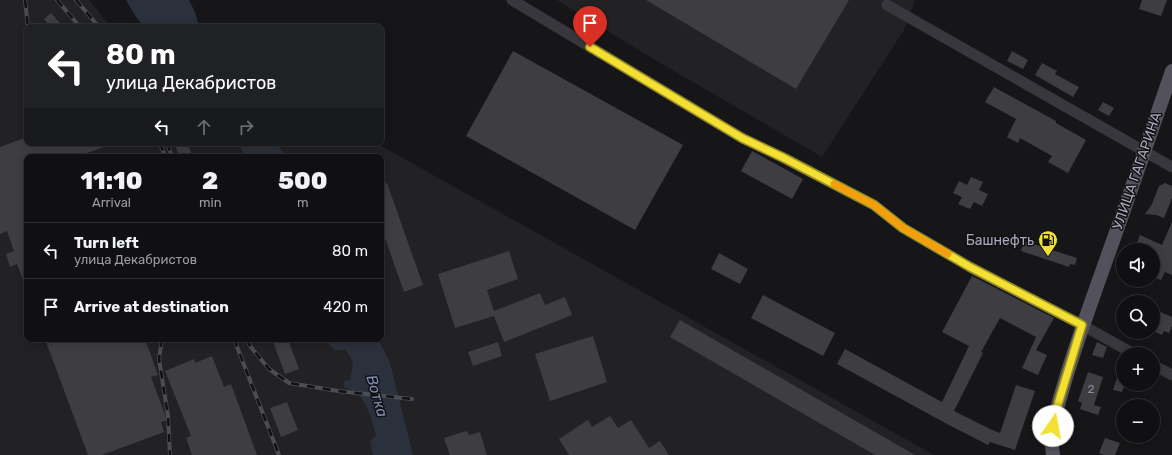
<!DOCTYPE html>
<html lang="en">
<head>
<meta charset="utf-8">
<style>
	body { margin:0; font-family:Rubik,sans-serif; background:#1e1e20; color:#f1f3f6; height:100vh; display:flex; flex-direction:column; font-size:15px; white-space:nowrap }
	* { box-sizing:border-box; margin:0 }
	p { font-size:13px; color:#9c9d9f }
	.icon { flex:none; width:22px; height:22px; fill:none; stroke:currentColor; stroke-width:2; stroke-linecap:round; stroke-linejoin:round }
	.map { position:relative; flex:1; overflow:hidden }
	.side { position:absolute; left:24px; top:154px; width:360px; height:188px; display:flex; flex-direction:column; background:#101012; border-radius:8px; box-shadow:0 2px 10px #0003,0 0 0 1px #303032 }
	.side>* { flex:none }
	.top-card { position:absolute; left:24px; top:24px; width:360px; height:122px; border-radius:8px; box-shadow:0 2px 10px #0003,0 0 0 1px #303032; background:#202124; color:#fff; overflow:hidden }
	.tools { position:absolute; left:1116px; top:243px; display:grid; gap:8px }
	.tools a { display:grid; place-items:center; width:44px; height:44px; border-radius:50%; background:#101012; box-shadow:0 2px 10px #0003,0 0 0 1px #303032; font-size:20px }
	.pin { position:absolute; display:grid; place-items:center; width:34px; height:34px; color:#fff; margin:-41px -17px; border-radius:50% 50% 50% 0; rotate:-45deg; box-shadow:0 0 4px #0007 }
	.pin .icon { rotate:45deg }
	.me { position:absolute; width:44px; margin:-22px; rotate:12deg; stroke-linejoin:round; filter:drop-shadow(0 0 3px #0008) }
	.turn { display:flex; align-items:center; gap:14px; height:84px; padding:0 16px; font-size:18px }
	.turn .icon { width:52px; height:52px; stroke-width:2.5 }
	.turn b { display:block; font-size:28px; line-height:34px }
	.lanes { display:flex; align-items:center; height:38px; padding:0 16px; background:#0003; justify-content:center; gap:20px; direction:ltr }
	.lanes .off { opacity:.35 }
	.eta { display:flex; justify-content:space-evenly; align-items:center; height:68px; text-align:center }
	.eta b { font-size:24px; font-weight:800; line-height:28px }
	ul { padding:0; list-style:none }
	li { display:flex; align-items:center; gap:12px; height:56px; padding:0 16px; border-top:1px solid #303032 }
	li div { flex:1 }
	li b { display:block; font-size:15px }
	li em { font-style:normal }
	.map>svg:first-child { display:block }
	.built { fill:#222225; fill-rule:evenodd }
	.water { fill:#2b313c }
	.building { fill:#3d3d42 }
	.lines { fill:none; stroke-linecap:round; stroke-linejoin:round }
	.minor { stroke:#37373d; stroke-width:11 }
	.major { stroke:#53525c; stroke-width:14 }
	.rail-casing { stroke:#4b4c54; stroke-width:4 }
	.rail { stroke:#111113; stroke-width:2.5; stroke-dasharray:8; stroke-linecap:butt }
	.route-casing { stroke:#9e9220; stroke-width:10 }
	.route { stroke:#f3e032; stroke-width:7 }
	.slow { stroke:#f59e0b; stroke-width:7 }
	.labels { text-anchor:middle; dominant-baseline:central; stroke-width:3; stroke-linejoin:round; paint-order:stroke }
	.number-label { font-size:12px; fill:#8c8e9a }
	.street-label { font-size:14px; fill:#a7a9b8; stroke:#111113 }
	.poi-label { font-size:14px; fill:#a7a9b8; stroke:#111113; text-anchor:end }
	.water-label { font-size:15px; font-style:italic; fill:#7e8eb3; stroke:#111113 }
</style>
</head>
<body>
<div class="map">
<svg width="1172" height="455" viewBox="0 0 1172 455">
	<rect width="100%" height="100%" fill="#161618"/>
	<!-- built -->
	<path class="built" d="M0,0H89L111,27H27V143H376L934,455H0ZM27,157H381V339H27Z
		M557,0H915L904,30L822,157L650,57Z"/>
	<!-- water -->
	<path class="water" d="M126,0H189L195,12L199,26L201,27H144L136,17Z
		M239,143H277L286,157H247L243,153Z
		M327,339H378L390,363L413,455H373L370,441L376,435C372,421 368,404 358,394C355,391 348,389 344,387V381L350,380L353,362L346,350H334L329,344Z"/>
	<!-- building -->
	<path class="building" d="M646,0H849L796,89Z
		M1142,0H1167L1161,16L1139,9Z
		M51,13L60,23L56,27H51L44,19Z
		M513,51L683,145L635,230L466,136Z
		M1012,51L1028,60L1023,69L1007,61Z
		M1042,63L1057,71L1055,74L1079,87L1073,97L1035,75Z
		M994,87L1056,121V123L1086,140L1068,173L1048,162L1052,156L1020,138L1018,143L1007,137L1016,119L985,102Z
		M1103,102L1114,108L1109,116L1098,110Z
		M27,137V143L112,144L76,157H27L26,288L17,264L10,267L6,254L14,251L7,231L0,234V147Z
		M174,143H187L193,157H180Z
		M752,151L803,179L792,199L741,171Z
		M971,177L983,182L979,190L988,194L982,206L974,202L970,209L958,204L962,197L953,193L959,181L967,185Z
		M387,183L423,285L404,292L381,227V185Z
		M1165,183L1172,186V198L1164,218L1156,215L1145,214L1152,204L1159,186Z
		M1172,222V275L1165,272L1161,280L1153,277V250H1134L1140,235L1162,245Z
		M1024,241L1077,258L1075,265L1070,264L1069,267L1021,251Z
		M509,251L518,279L487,290L494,311L540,293L545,305L565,297L572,315L504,342L494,316L455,328L438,274Z
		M719,253L748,269L740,284L711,269Z
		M972,276L1054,318L1036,350L1047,355L1038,375L1022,368L1036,337L1000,318L981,352L983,353L954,411L990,429L1000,433L1016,385L1035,391L1015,450L990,442L988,445L947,424L837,364L845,349L942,402L969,346L942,332Z
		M763,295L835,333L823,356L751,318Z
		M1153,309L1172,317V326L1169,333L1164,331L1162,335L1153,331Z
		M680,320L915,455H875L670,337Z
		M593,336L607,382L550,401L535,354Z
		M45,339H145L158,375L151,377L167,420L161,422L164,432L102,455H88Z
		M272,339H288L299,369L285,374Z
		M498,342L502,356L473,366L468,352Z
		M1097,342L1107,347L1103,358L1092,355Z
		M212,356L224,387L231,384L257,455H192L186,438L191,436L165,371L194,359L195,363Z
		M1088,372L1103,377L1094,405L1101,407L1098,415L1080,409L1082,403L1078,401Z
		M1117,378L1123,380V384H1125L1122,392L1113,390Z
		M287,402L298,430L281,437L270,408Z
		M610,416L618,428L631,420L649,448L660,441L669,455H569L559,439L588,420L592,427Z
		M466,431L470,435L480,432L487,455H450L444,438Z
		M1105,438L1120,443L1115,455H1104L1099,453Z"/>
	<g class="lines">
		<!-- minor -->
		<path class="minor" d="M512,0L742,138L784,158L874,205L903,228L970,267L1082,325L1134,354
			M887,5L1172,167
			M1153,365L1172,375"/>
		<!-- major -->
		<path class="major" d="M1053,455C1049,430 1058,405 1065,381C1075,347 1087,314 1099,280C1124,211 1148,141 1172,71"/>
		<!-- rail casing -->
		<g class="rail-casing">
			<path id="rail" d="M25,0L28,27
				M57,0L80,27
				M76,0L99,27
				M160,143L165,157
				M167,143L172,157
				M162,339L159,359L168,416L170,455
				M234,339L279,455
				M247,339L250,346L269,369L289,383L338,391L412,399"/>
		</g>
		<!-- rail -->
		<use href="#rail" class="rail"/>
	</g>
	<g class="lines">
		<!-- route casing -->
		<g class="route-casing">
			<path id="route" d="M590,47L742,138L784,158L874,205L903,228L970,267L1082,325L1058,404L1053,426"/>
		</g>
		<!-- route -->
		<use href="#route" class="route"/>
		<!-- slow -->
		<path class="slow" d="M834,184L874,205L903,228L948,254"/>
	</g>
	<!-- icons -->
	<defs>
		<g id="fuel-pin" transform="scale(1)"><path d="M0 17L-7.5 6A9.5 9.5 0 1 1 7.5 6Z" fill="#f3e032" stroke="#111113"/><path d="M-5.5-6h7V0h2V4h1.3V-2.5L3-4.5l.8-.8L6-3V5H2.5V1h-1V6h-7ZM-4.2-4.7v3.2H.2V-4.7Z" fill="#111"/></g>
	</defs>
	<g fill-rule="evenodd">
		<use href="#fuel-pin" x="1048" y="240"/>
	</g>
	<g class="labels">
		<!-- number labels -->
		<g class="number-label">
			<text x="1091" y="389">2</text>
		</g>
		<!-- street labels -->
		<g class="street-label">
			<text transform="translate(1137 171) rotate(-71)">УЛИЦА ГАГАРИНА</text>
		</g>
		<!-- poi labels -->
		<g class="poi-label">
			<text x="1034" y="240">Башнефть</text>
		</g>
		<!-- water labels -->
		<g class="water-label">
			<text transform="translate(377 396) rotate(74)">Вотка</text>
		</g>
	</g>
</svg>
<div class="tools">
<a><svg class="icon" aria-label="sound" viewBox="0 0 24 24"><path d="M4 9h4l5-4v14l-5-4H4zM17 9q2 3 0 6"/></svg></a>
<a><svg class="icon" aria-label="search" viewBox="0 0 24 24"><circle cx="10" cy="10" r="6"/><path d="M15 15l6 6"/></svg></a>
<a>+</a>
<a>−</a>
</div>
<div class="pin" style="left:590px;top:47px;background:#d93025"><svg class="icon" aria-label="arrive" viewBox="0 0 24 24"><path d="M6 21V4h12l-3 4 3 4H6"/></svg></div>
<svg class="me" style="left:1053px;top:426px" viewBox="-20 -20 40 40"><circle r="19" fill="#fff"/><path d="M0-13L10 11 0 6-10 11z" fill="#f3e032"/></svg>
<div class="top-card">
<div class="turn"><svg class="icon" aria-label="left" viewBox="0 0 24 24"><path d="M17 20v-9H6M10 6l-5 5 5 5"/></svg><div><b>80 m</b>улица Декабристов</div></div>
<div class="lanes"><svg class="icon" aria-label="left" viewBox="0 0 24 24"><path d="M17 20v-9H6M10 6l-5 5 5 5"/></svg><svg class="icon off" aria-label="ahead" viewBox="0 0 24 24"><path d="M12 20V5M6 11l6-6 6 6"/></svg><svg class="icon off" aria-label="right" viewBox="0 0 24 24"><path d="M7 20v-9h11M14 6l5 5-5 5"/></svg></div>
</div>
<section class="side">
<div class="eta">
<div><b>11:10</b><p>Arrival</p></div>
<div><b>2</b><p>min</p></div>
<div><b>500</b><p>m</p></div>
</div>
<ul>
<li><svg class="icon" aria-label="left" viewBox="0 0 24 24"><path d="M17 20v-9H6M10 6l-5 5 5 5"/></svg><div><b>Turn left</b><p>улица Декабристов</p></div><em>80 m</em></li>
<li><svg class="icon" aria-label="arrive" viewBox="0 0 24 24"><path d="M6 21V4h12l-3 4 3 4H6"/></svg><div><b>Arrive at destination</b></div><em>420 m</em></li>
</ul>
</section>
</div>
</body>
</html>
